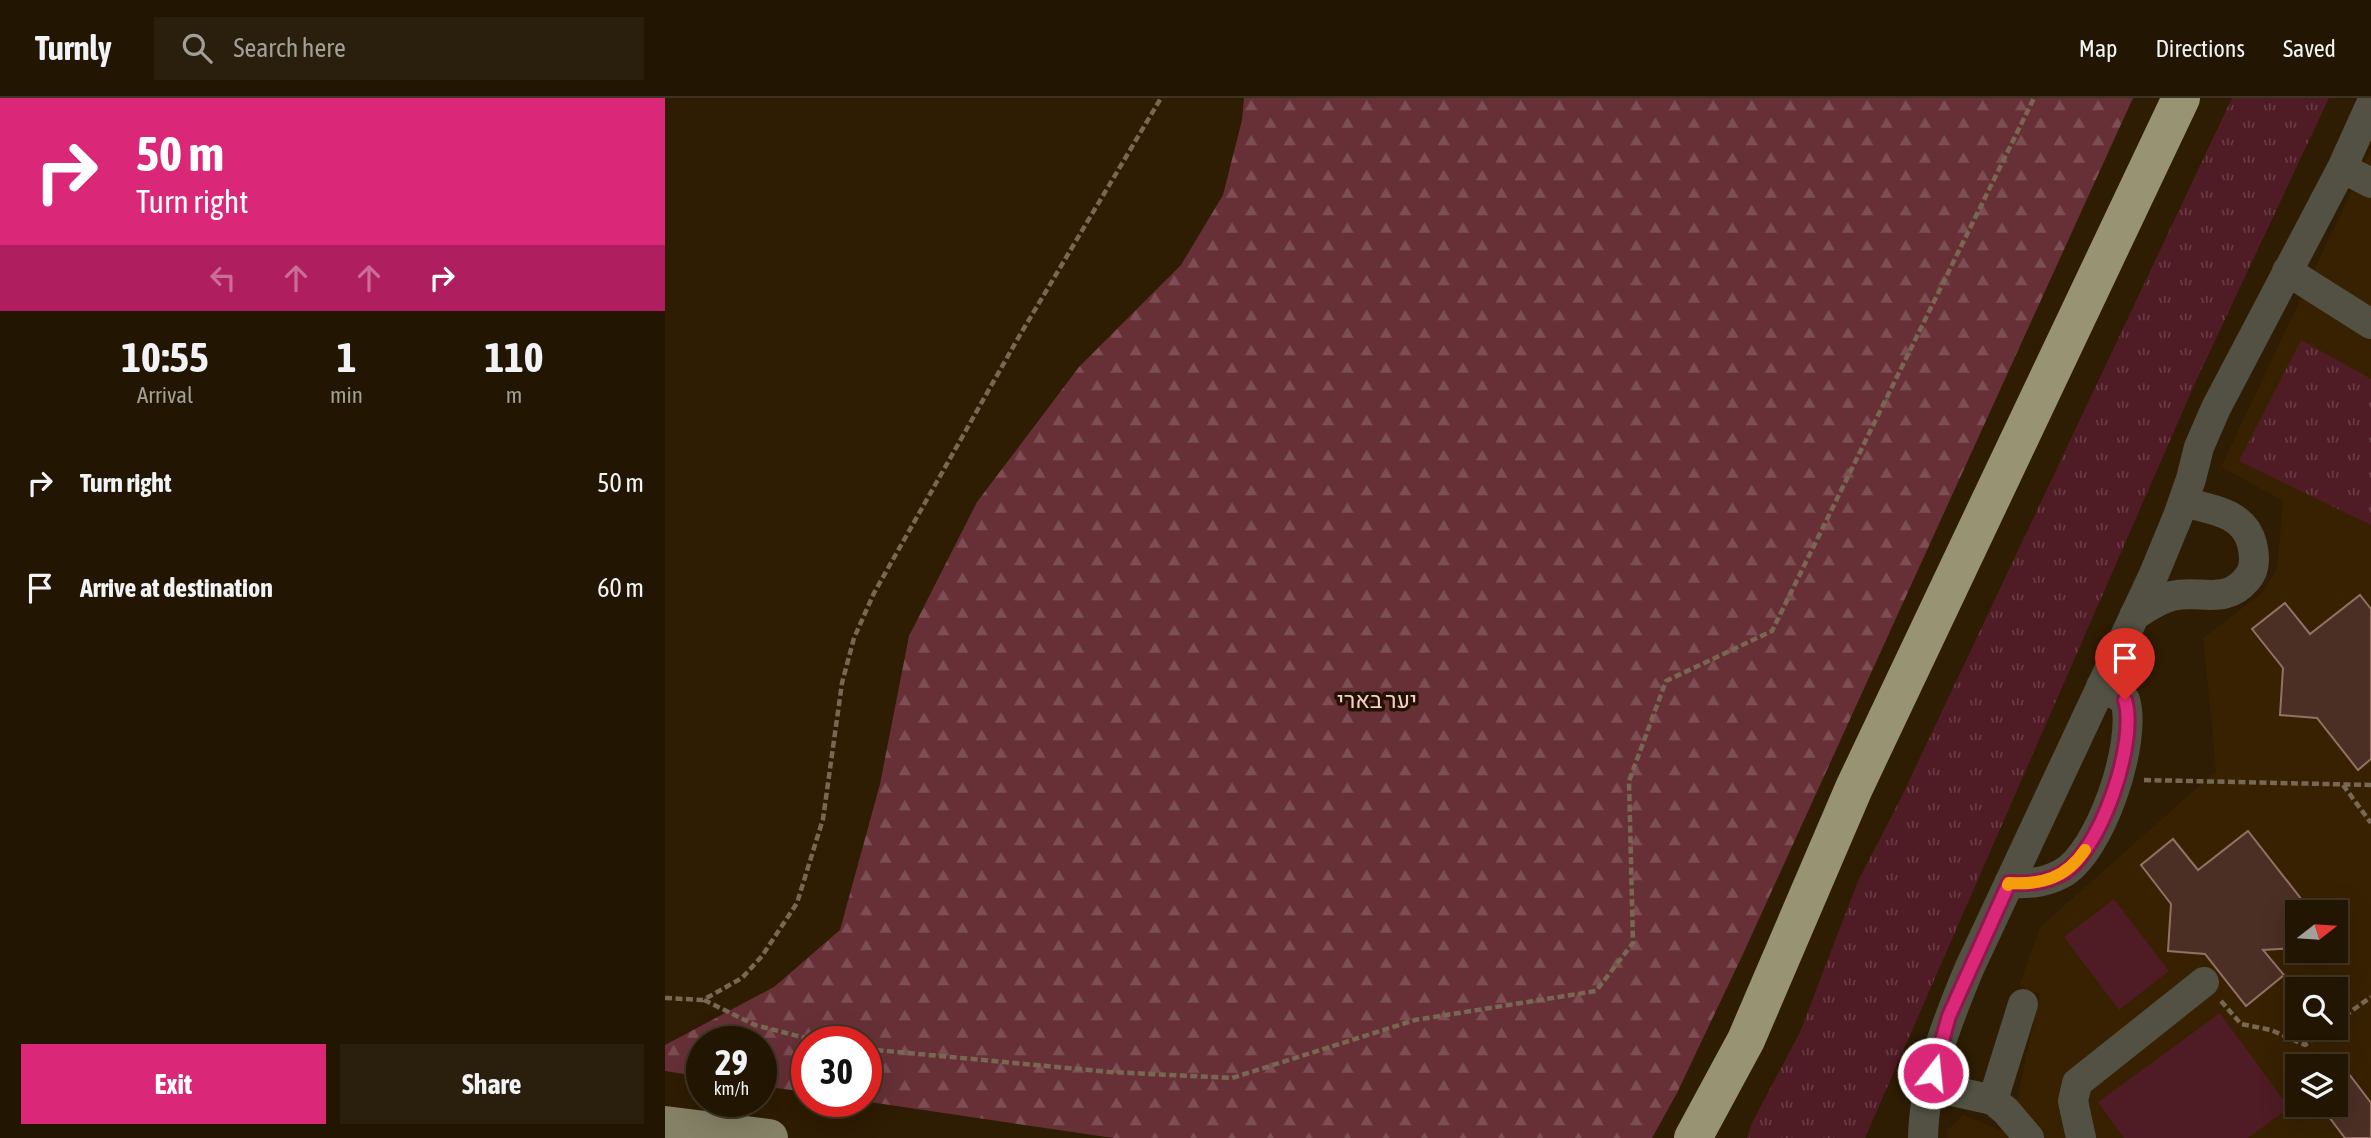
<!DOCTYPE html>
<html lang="en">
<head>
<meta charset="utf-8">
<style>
	body { margin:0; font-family:"Asap Condensed",Heebo,sans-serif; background:#2a1e0c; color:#f1f3f6; height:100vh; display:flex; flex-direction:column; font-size:26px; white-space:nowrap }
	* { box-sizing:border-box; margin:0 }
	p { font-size:23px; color:#a29f99 }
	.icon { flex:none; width:38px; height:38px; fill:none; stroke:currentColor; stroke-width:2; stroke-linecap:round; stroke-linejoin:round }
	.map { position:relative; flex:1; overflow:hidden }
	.details { display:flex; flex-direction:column; background:#221502; width:665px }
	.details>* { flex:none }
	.banner { background:#db2777; color:#fff; overflow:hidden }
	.needle { width:46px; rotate:73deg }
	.tools { position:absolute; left:1620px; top:802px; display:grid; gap:14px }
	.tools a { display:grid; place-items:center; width:63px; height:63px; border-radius:0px; background:#221502; box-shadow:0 7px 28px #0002,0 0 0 2px #3f3424; font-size:35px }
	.speed { position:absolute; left:21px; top:928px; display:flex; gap:14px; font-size:35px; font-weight:700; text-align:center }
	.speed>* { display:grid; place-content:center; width:91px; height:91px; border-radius:50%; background:#221502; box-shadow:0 7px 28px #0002,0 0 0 2px #3f3424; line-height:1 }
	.speed small { font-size:18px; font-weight:400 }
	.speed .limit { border:10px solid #d22; background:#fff; color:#111 }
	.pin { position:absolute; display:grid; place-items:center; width:60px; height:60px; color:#fff; margin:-72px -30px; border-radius:50% 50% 50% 0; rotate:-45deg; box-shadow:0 0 7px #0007 }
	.pin .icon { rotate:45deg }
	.me { position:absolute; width:77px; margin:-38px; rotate:16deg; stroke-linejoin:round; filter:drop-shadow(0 0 5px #0008) }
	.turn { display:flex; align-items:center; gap:24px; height:147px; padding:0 21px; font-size:32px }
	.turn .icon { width:91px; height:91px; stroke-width:2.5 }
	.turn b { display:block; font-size:49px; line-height:60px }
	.lanes { display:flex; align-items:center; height:66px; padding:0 21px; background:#0003; justify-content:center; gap:35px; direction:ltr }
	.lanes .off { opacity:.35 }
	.eta { display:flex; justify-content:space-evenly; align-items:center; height:119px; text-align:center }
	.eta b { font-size:42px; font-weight:700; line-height:49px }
	.action { display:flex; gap:14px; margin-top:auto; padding:14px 21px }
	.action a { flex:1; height:80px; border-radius:0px; background:#db2777; color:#fff; font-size:28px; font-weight:700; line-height:80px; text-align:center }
	.action a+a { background:#2a1e0c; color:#f1f3f6 }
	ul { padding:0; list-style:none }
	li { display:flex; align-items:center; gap:21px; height:105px; padding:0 21px }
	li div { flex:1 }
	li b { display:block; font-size:26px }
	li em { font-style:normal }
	header { display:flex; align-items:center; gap:42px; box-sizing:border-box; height:98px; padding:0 35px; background:#221502; border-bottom:2px solid #3f3424 }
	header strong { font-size:33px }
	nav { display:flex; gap:38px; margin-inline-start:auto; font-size:24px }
	.search { width:490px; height:63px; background:#2a1e0c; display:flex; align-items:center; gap:18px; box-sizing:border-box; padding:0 24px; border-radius:0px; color:#a29f99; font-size:26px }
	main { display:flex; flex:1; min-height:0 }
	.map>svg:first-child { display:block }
	.built { fill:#372100; fill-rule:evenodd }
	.grass { fill:url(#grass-tufts) }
	.forest { fill:url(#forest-firs) }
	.garden { fill:#4f1b24 }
	.building { fill:#4c2f24; stroke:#937164; stroke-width:2 }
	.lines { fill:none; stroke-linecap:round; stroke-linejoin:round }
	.path { stroke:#786853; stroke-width:4.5; stroke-dasharray:7 3.5; stroke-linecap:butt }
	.minor { stroke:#525144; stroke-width:30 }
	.major { stroke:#848166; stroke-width:38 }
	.highway { stroke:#989473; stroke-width:38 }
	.route-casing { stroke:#8e194d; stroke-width:18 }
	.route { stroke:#db2777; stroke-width:12 }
	.slow { stroke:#f59e0b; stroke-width:12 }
	.labels { text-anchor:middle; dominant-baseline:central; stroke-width:7; stroke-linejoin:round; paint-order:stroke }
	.park-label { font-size:23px; fill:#f4cdd0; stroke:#241200 }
</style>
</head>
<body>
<header>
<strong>Turnly</strong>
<div class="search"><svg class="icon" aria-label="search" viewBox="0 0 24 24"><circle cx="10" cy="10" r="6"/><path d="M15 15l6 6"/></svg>Search here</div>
<nav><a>Map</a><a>Directions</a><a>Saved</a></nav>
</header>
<main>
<section class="details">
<div class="banner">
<div class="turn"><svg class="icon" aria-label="right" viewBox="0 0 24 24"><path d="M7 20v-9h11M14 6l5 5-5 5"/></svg><div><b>50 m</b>Turn right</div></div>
<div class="lanes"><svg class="icon off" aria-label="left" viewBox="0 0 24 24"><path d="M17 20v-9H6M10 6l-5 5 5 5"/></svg><svg class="icon off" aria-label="ahead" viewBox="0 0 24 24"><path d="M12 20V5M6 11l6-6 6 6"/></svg><svg class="icon off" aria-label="ahead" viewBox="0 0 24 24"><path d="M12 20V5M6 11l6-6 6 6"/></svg><svg class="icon" aria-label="right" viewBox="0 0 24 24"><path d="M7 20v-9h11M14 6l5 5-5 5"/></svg></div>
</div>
<div class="eta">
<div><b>10:55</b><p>Arrival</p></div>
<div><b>1</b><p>min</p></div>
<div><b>110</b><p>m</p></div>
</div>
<ul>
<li><svg class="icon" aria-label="right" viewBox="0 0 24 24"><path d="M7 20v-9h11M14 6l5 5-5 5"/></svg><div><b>Turn right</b></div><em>50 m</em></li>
<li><svg class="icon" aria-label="arrive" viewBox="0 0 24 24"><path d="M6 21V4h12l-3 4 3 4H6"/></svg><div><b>Arrive at destination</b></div><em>60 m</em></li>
</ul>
<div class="action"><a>Exit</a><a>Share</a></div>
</section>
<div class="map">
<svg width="1706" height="1040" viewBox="0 0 1706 1040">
	<defs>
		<pattern id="grass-tufts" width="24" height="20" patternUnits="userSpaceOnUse" patternTransform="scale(1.75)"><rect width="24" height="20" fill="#4f1b24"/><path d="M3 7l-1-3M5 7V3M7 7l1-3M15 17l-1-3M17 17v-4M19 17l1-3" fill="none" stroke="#693c43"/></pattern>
		<pattern id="forest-firs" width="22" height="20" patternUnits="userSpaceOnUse" patternTransform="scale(1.75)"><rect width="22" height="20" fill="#673037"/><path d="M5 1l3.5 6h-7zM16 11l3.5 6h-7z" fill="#7d4e53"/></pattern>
	</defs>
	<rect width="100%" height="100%" fill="#2e1c03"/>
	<!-- built -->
	<path class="built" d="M1706,51V1040H1282V1032L1298,1017L1335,1032L1350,1010L1375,896L1354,888L1375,829L1551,673L1538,540L1597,495L1612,470L1618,403L1556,369ZM1633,814H1671V852H1633ZM1633,891H1671V929H1633ZM1633,968H1671V1006H1633Z"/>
	<!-- grass -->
	<path class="grass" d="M1567,0H1664L1531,283L1200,1040H1082L1087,1025L1135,934L1193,783L1235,702Z
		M1636,242L1706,281V427L1574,363Z"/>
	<!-- forest -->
	<path class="forest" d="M579,0H1468L1078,856L1012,995L987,1040H448L198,1003H201V943H142V994L96,988V943H37V979L0,973V947L109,889L175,832L215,686L244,538L312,404L414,269L516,167L558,97L577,22Z"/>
	<!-- garden -->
	<path class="garden" d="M1449,801L1504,873L1454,912L1399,839Z
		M1555,915L1624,1010L1583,1040H1459L1433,1004Z"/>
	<!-- building -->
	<path class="building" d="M1695,497L1706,511V661L1693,672L1652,620L1615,617L1618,570L1587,531L1620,505L1645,536Z
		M1583,733L1641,807L1683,805L1684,848H1671V814H1633V850L1598,852L1619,877L1581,908L1540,856L1503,853L1506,806L1476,767L1508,741L1533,772Z
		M1684,976L1706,1005V1040H1680L1654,1006H1671V986Z"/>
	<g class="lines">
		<!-- path -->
		<path class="path" d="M1479,682L1706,687
			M1678,687L1706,725
			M0,900L38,902L77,880L97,858L132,805L158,721L177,585L189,540L209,495L352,242L496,0
			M39,902L90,927L152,943
			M1556,903L1576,926L1606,932L1640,947L1665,929
			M1671,924L1706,899
			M201,951L445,974L567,980L750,922L931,893L968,845L964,683L1001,583L1107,533L1369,0"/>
		<!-- minor -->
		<path class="minor" d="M1677,70L1706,85
			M1622,173L1706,226
			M1469,518C1481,510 1493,501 1507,498C1535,491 1560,508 1582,481C1591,471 1590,458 1587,446C1579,414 1545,411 1518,404
			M1344,785C1363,786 1379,785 1396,776C1435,756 1473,643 1460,602L1436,588
			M1265,988L1328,1002L1341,1013L1364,1040
			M1328,1002L1358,906
			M1258,1040C1259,982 1282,924 1304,871L1489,476L1513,418L1526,381L1534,349L1551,310L1677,70L1706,6
			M1416,1040L1408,1003L1412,985L1539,884"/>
		<!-- major -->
		<path class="major" d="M0,1027L104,1040"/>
		<!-- highway -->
		<path class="highway" d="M1028,1040L1081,942L1189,690L1516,0"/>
	</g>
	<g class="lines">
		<!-- route casing -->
		<g class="route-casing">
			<path id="route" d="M1268,975L1284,918L1344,785C1363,786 1379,785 1396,776C1435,756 1473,643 1460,602"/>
		</g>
		<!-- route -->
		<use href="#route" class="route"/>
		<!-- slow -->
		<path class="slow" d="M1343,787L1344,785C1377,787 1401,780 1420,752"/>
	</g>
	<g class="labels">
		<!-- park labels -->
		<g class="park-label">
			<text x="712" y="602">יער בארי</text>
		</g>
	</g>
</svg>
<div class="tools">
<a><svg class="needle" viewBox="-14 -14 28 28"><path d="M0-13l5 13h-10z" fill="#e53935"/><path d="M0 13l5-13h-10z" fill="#a29f99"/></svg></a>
<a><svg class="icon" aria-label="search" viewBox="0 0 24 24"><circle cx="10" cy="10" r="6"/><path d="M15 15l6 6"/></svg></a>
<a><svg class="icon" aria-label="layers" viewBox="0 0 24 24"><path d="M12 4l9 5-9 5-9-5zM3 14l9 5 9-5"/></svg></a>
</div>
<div class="speed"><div>29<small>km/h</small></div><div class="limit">30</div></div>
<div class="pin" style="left:1460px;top:602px;background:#d93025"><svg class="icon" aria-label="arrive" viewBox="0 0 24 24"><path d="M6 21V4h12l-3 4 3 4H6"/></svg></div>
<svg class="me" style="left:1268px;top:975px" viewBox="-20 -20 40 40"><circle r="17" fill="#db2777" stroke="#fff" stroke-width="3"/><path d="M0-11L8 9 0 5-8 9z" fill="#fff"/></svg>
</div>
</main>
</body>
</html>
